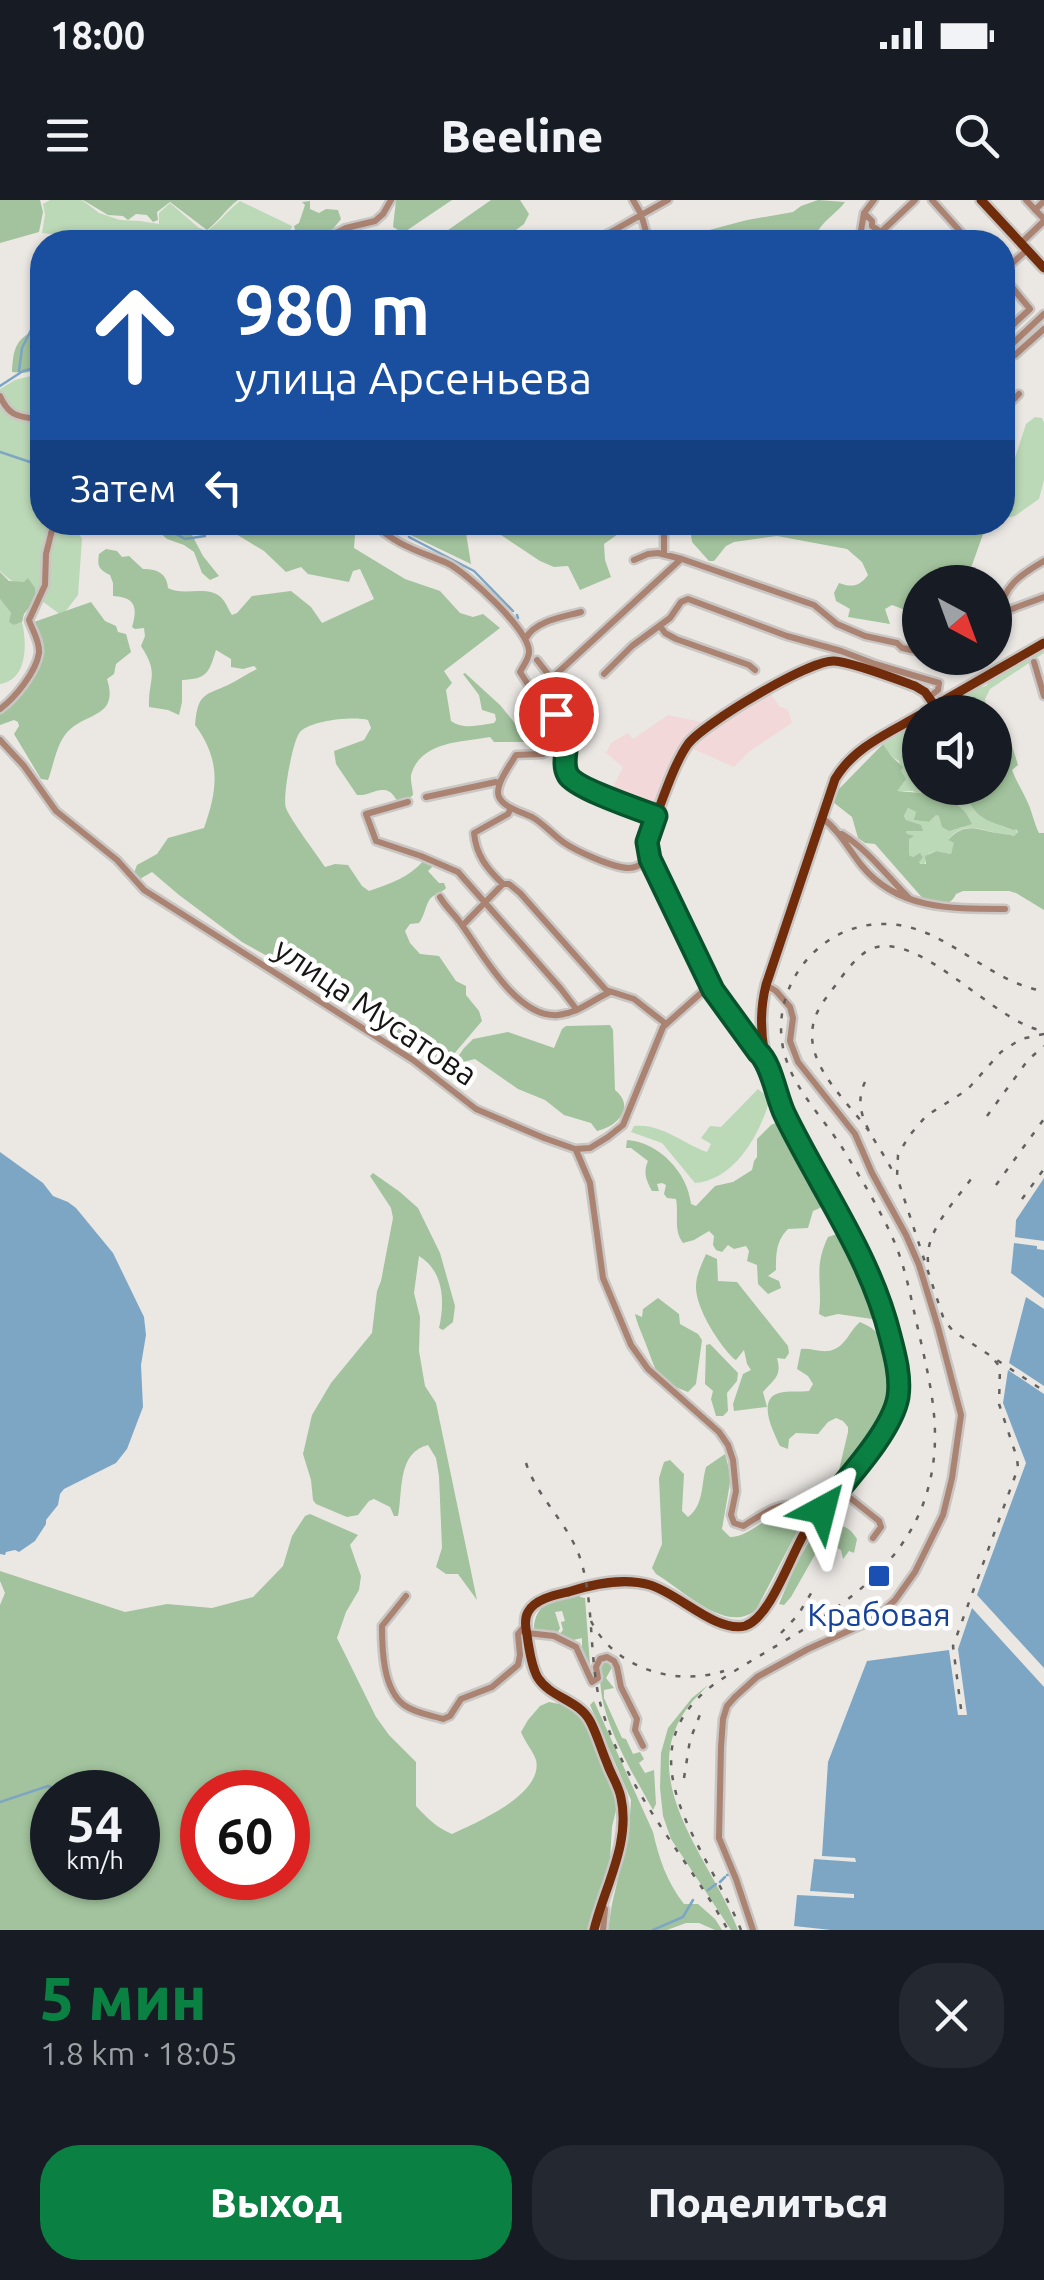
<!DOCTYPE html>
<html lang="ru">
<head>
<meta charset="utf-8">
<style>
	body { margin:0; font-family:Ubuntu,sans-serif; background:#242831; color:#f1f3f6; height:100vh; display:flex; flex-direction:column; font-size:38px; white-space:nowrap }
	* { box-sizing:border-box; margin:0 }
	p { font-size:32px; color:#9ea1a6 }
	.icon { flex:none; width:55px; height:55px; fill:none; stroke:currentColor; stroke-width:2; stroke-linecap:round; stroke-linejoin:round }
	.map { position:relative; height:1730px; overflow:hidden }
	.panel { display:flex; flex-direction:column; background:#171b24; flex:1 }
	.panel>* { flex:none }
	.top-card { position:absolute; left:30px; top:30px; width:985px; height:305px; border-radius:40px; box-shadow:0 2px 8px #0004; background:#1a4fa0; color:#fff; overflow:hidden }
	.needle { width:65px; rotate:139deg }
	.fabs { position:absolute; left:902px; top:365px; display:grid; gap:20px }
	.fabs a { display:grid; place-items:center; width:110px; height:110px; border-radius:50%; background:#171b24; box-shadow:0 2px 8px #0004; font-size:50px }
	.speed { position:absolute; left:30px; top:1570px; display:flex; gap:20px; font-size:50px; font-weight:700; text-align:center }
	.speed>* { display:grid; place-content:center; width:130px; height:130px; border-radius:50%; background:#171b24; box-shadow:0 2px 8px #0004; line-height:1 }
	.speed small { font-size:25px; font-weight:400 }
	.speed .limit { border:15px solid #d22; background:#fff; color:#111 }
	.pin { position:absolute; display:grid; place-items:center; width:85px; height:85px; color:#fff; margin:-42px; border:5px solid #fff; border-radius:50%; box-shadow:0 2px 10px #0007 }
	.me { position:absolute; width:110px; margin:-55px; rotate:38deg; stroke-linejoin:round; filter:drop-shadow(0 0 8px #0008) }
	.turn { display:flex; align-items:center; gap:35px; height:210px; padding:0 40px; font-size:45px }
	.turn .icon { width:130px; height:130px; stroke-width:2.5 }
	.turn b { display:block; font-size:70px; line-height:85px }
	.then { display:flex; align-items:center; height:95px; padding:0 40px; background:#0003; gap:20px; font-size:38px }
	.round { display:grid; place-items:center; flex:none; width:105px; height:105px; border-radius:40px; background:#242831 }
	.headline { display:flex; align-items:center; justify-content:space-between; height:170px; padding:0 40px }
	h1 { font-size:60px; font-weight:800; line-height:75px; color:#0b8043 }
	.button { display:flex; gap:20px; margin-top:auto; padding:20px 40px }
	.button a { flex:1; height:115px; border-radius:40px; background:#0b8043; color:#fff; font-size:40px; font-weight:800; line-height:115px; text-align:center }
	.button a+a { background:#242831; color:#f1f3f6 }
	.status { display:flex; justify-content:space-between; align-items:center; height:70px; padding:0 50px; background:#171b24; direction:ltr }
	.status svg { height:28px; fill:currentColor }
	header { display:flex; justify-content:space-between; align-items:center; height:130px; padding:0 40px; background:#171b24; font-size:45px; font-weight:800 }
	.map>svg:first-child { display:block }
	.commercial { fill:#f2d8d9 }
	.green { fill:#bbd8b7 }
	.forest { fill:#a2c39d; fill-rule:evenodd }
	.water { fill:#7da6c5 }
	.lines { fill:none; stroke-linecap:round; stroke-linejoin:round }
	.stream { stroke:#7da6c5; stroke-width:2.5 }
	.minor-casing { stroke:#c9c6c3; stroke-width:11 }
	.major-casing { stroke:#c9c6c3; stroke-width:14 }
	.minor { stroke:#ab8372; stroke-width:6 }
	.major { stroke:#702c0b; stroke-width:9 }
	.rail { stroke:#62615f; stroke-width:2.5; stroke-dasharray:5 10; stroke-linecap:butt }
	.route-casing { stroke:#07532c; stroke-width:25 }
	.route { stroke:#0b8043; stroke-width:18 }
	.transit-dot { fill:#1a4fb4; stroke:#fff; stroke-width:4 }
	.labels { text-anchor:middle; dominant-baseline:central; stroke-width:9; stroke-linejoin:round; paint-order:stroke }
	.street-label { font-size:32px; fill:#161514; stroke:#fff }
	.transit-label { font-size:32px; fill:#164399; stroke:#fff }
</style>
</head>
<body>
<div class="status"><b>18:00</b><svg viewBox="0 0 49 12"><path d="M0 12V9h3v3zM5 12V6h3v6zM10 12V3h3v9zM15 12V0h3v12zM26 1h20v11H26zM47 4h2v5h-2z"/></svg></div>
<header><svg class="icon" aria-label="menu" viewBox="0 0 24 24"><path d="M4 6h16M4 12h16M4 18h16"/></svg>Beeline<svg class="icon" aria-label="search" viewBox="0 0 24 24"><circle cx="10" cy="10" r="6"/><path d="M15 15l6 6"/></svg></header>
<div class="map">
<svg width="1044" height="1730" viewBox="0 0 1044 1730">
	<rect width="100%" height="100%" fill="#ebe8e4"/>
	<!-- commercial -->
	<path class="commercial" d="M771,494L779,506L788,510L792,523L750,551L734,567L693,549L711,531Z
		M668,515L702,522L682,543L651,610L610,593L623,567L606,553L611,543L628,533L633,539Z"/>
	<!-- green -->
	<path class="green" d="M50,0H82L99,13L120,20L140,21L159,24V13L170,3L199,28L207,31C220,22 228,10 240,1L292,26L286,42H127L124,37L114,42L42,33L45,15L43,4Z
		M42,173V322L73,323L82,339L78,395L62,416C42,399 19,389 0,371V189L15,180Z
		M1035,217L1042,218L1044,223V280L1039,299L1015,316L1005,318L1003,316V281L1011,270L1026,224Z
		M0,399L11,413L14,425L22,422C27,443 28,480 0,484Z
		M1044,449V453L990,489L985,499L987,511L985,512H936L977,488L986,486L990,480Z
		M920,522V588H963C976,619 982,618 1012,630L1016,628L1017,633L1014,636C1008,634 1002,634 996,633C977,629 964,621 948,640L955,643L951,654L935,651L928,654L924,665L919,662L922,655L921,654L913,657L909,655V639L906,631L913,624L908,623L904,616L908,608L916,612L915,620L929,622L936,615L940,616L943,623L962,628L913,591H897L901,571L899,561L892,557L883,544Z
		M758,889L770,899C760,934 735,980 695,983L662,943L631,932L634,926C661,923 682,943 707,952L711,944L701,938L710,926L721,927Z"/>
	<!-- forest -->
	<path class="forest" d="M0,0H40L43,12L39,32L0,43Z
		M83,0H238C226,9 219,21 207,30L170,2L157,12L158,20L153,22L147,15L136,14L128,20L123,16L108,15Z
		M396,0H452L403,33L393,27Z
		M491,0H520L529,14L524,24L500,42H431Z
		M818,0L845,2C837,13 825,19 818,31L743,42H679V38L747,20L793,12L801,6Z
		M310,1V9L319,13L326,9L338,10L341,19L329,34L315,42C305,38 296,38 294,26L299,23L305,5L302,2Z
		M36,131L42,132V169L24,173L12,172C13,152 15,137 36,131Z
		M398,322H622V323L618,334L604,344L605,360L611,377L580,390L568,366L554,367L540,361L489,327L466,333L471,364L396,328Z
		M115,323H166L176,327L192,335L203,356L219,376L210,380L202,373L194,352L184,345L167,339L158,331L147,326Z
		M241,323H356L354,348L405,379L440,391L460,413L473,417L483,414L500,428L444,471L452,483L446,490L451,521C463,530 480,525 494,523L496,520L495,514L482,510L479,495L463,474L465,473L500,505L522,532L533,529L540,537L539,542H494L490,537C463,542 423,541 412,572C409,579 413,588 413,595C393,613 399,591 384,590C375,589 368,596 357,595L336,564L334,551L364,540L371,528L368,520C354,516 311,520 300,532C293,539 282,598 286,608C291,621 316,653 325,667L335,664L348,665L362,686L369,691C390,684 410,677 424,660L433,662L434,665L428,671L439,683H444L446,688C442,693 435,693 430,699C425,706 425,715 419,723L410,724L405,731L410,743L420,754L439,756L456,781L466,786V795L479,811L482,821L442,868L434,865L360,810L327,789L242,742L179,695L152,672L138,680L134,673L137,665L157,654L168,638L204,628C218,589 221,560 195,525C198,495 202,496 228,485C238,480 247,474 257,469L254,466L243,469L231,467V459L216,450C209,473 207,479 182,480V502L179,515L168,510L149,507C148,478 160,475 141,446L145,436L144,428L135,429L132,427C138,407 135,397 113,396V383L110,375C99,369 97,367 99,354L106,349L117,351L122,357L129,356L143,369C158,369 167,374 168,388C184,397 212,383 224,401C227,405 229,411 232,415L237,413L252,396L291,391L311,407L322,423L374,399L360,369L353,371L349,382L308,374L301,367L286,372L264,351L236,334Z
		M707,323L987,322V323L966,382H920V410H905L892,405L885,409L890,424L848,417L850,409L836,401L834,393L839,383C852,388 860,386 868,375L862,362L847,349L777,336L734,342L726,346L714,361H709L692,342L691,335L704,328Z
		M0,372L9,381L24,382L28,378L35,388L36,399L24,414L22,422L14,425L9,422L11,413L0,399Z
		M91,402L105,421L116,426L118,432L126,434L131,452L116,464L114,474L107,479C120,520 82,511 65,535C56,547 53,567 48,580L41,579L14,534L19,526L18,522L14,520L0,525V511L39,460L34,422Z
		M1005,532L1008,533L1018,565L1012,570C1016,581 1022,590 1027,601C1032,611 1034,623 1039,633H1044V710L1016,693L1009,691H963L956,694C950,708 938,703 926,702L875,644L865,643L858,638L852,617L833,602L837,591L883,544L892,557L903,567L901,571L906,579L897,591C917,593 947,594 962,609C967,613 969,619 972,624L949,631L942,627L939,616L936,615L929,622L914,620L916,612L908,608L904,616L906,620L921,625L923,631H906L907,634L914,636L909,639V655L913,657L920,653L923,657L919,662L921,664H926L925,656L936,651L951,654L954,643L948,640C965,622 976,629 996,633C1002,634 1008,634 1014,636L1018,632L1016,629L1013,630C982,618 976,620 963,588H995V554L998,555L1001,549L1002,534Z
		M610,825L613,830L615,890C636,907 617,927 597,931L591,923L564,915L545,900L518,889L475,859L463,862L457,858L464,848L473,839L508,832L554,848L562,829L566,826Z
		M778,922L823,997L820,1008L813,1011L808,1028L788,1029C776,1041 776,1054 776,1070L768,1076L779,1081L781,1088L768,1094L758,1084L757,1065L747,1061L749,1051L746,1046L734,1049L728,1045L722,1052L716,1050L713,1045L714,1036L709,1031L694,1040L683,1043C673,1030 679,1014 676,999L667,998L664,994L666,985L662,983L657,984L659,991H652C646,980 643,972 648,961L631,948H626L627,940C659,942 688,973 691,1004L696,1006L715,986L733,982L752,970L754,961L757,957V939L771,925Z
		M373,973L400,992L418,1008L440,1053L455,1106L453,1122L443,1130L439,1128C445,1102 444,1071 419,1056L414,1093L420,1117L419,1151L425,1186L436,1203L477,1400L458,1374H446L436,1367L442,1348L439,1276L436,1258L428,1245C397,1253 403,1290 398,1316H394L390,1307L374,1299L369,1301L358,1315L347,1317L316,1304L313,1300L311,1280L303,1254L312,1215L331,1183L372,1133L377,1091L381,1081L393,1018L391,1008L370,976Z
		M837,1034C861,1054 869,1090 872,1119L838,1114L825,1117L819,1114C823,1083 813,1068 828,1037Z
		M706,1054L717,1059L718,1081L737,1082L788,1146L789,1153L785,1159L777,1158C782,1176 775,1178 763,1192L767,1207L734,1211L733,1204L743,1174L751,1170L747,1164L744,1150L736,1160L734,1159C719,1145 695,1107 696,1086C696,1075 702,1064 706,1054Z
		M658,1098L679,1114L680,1124L698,1134L702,1140L696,1184L688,1192C652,1179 656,1167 643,1137C640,1129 637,1123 635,1114L642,1117L643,1109Z
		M860,1122C880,1131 881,1136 886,1157C888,1166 893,1178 893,1187C892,1215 854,1257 838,1280L835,1281L834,1277L839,1270L848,1232V1227L843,1221L836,1218L828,1222L818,1234L796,1233L789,1239L788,1249L780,1246C773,1231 754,1195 784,1192C792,1191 800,1192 809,1191L813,1184L808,1176L797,1169L801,1149C810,1148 819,1152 828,1151C845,1149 849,1131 860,1122Z
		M710,1144L738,1173L737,1181L727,1193L728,1211L723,1216H716L711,1199L713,1191L705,1184L706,1145Z
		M725,1254L731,1277L722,1329L730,1337C748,1337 765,1318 782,1311L801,1324L756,1410C726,1435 682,1389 656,1374L652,1368L662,1344L659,1278L664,1262L670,1260L684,1274L682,1311L688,1317C704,1305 701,1285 706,1267Z
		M310,1314L358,1335L350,1345L361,1376L359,1390L346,1412L337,1438L376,1517L389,1535L416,1562V1606C427,1618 437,1628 452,1634C476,1623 544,1594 536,1560C533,1551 525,1542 521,1532L528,1520L540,1506L549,1502L565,1505L579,1513L588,1526L595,1550L618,1602L612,1627L610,1660L590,1730H0V1405L5,1393L0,1381V1371L125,1412L167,1404L212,1408L253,1397L283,1366L292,1336L305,1316ZM52,1592H138V1678H52ZM202,1592H288V1678H202Z
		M828,1322C842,1328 847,1323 857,1339L854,1353L849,1351L843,1359L841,1350L827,1342L821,1344L791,1397L784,1405L779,1404C789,1381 806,1335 828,1322Z
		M579,1394L580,1397L585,1398L590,1465L582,1449V1438L569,1441L558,1436L563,1430L561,1422L565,1421L562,1411L555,1412L560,1428L556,1436L534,1433C533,1401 554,1401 579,1394Z
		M603,1461H607L614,1464L606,1478L614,1488L604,1490V1498L622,1538L626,1539L633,1554L640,1552L644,1559L639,1563L645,1573L654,1570L656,1604L653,1610C633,1573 589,1504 603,1461Z
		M708,1485C703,1491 697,1496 692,1502C629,1577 712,1659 738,1730H731L671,1639L663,1616L660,1588L661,1553L668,1528L692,1498Z
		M594,1501L653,1632C659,1659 667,1682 684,1704H698L715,1719L722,1730H715L699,1723H686L667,1730H608L612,1704L629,1631L631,1600L590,1505Z"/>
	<!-- water -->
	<path class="water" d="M0,952L43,983L53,996L68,1002L76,1008L113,1053L144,1117L146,1135L141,1165L143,1207L127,1249L116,1263L64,1289L60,1294L58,1305L46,1320V1324L35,1341L19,1352L15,1350L6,1352L5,1355L0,1354Z
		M1044,978V1041L1015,1037L1016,1020Z
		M1014,1043L1037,1046V1049L1044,1050V1098L1011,1073Z
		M1026,1097L1044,1109V1186L1009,1163Z
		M1008,1170L1044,1194V1468L977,1395L1026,1263L1003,1203Z
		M972,1408L1044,1487V1730H831L794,1726L797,1695L854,1698V1694L810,1691L814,1659L856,1662L855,1658L822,1656L828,1562L867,1461L949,1450L958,1515H967L958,1449Z"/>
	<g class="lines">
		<!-- stream -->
		<path class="stream" d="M39,122L42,119
			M19,171L22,148L31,130
			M0,186L23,171L42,166
			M0,252L30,262H42
			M125,322L159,324L185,339L205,336
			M409,337L474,371L513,411
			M517,415L518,418
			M0,1602L48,1586L59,1590L85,1576
			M727,1675H728
			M720,1682L725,1677
			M708,1690L716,1684
			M653,1730L683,1717L693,1700"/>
		<!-- minor casing -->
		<g class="minor-casing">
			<path id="minor" d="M633,0L641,14L649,42
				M932,0L967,39
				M1026,0L1044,19
				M1035,10L1044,1
				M864,13L872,21V26L881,32L915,0
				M319,42L346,28L375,21L383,14L391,0
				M593,42L668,0
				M859,42L864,13L874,0
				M1021,43L1044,21
				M1002,72L1027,50
				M1002,75L1030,109L1002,135
				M1002,141L1010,146L1044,114
				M1002,156L1015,155L1044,129
				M0,196C10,219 21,216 42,220
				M1002,211L1019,194
				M373,322C394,345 419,351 447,363C466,372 530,430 529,452C529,459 523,466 520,472L532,491L564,522L567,543L566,569L569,578L604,596L656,617
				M664,354V322
				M634,360L648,354L658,353L682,359L814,405L837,424L865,436L897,443L902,448L920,452
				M1001,413L1044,397
				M995,420L1001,413C1001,387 1023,373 1044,361
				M660,426L665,433L676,439L749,465L755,470
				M526,438C535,421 563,417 581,412
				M537,460L570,502L562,519
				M1034,462L1044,496
				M604,474L632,446L670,418L681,402L688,399L787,436L841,451L875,464L939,483L938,490L929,497
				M552,478L680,360
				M0,509C15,498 36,472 39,453C40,441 32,430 29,420L45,385L46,354L54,322
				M0,540L24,566L56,611L117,660L144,690L413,860L476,909L544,938L575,949L590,948L608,937L623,925L663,827L710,785
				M552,547L543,554L516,555C510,565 494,586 499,597C504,608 522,612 532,617C544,624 552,634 563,642C576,651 613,668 629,668C637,668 644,663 650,659
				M426,597L496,582L499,583
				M408,602L366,614L376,641L421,656L458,672L561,789L577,810
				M511,608L508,614L474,633C476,655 487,669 503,684H509L520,693L606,790L634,799L666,824
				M822,618C839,630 849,650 862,666C898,710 953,709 1005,709
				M839,634H842C868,650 887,676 909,698
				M440,697C445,706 453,713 459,721C480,749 516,819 558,815C578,813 591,801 608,793
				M463,725L503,684
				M576,950L590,983L603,1078L631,1145L648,1169L719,1232L728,1245L733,1260L736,1291L731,1315L734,1323L743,1326C754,1320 779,1301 791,1306C798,1308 805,1319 811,1323
				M839,1289L879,1321L881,1327L873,1338
				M406,1396L382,1426C382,1450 383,1489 404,1505C415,1513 430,1515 443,1519L450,1516L461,1499L492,1487L518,1465L520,1455L518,1434L525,1426
				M527,1433L554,1436L576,1447L592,1482L598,1478L596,1467L600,1459L607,1457L614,1461L617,1467L621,1487L637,1519L635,1530L643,1546
				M602,1705L605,1709L603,1730
				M753,1730L736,1679L719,1638L721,1547L723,1519L727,1506L735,1497L757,1477L808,1449L873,1420L895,1400L915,1372L943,1315L952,1278L961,1215L938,1127L919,1065L906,1035L872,973L855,934L798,862L790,841L793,818L790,807L776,791L766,785"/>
		</g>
		<!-- major casing -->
		<g class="major-casing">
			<path id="major" d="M981,0L1044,68
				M924,512L1044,443
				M764,857L715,794L647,651V642L651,629C661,605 673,565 688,544C703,524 809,460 834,461C852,462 896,479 915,486L925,492L935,506
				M594,1730C604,1688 631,1643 621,1598C619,1586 611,1575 607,1563C601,1549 597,1534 590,1521C579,1500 551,1498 538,1478C532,1468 530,1454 528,1442C527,1432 523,1421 528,1412C535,1399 555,1395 568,1392C593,1384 623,1377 650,1385C678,1393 716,1433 745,1426C770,1418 791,1355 805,1332C829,1293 892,1238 898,1195C900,1173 894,1149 888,1128C876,1079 852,1033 827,990C791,927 747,860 766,785L835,579C854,547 889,533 920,515"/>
		</g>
		<!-- minor -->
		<use href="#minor" class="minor"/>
		<!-- major -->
		<use href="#major" class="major"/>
		<!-- rail -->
		<path class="rail" d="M1044,834L1021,839L1001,852L967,890L926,916L909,936L898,955L897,977L944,1120L953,1131L1044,1191
			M865,882C848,917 883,946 895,977
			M987,916L1028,860L1044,846
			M869,931C839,891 787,849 826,798C837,784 851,761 867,751C915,723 994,824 1044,831
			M996,985L1044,919
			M1022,999L1044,969
			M928,1062C925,1031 954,1003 971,979
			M526,1263C537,1297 566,1321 579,1355C596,1402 587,1462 603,1513C628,1594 687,1657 728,1730
			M591,1421C614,1468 675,1487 724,1471
			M781,1433L798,1415L816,1385
			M961,1509L953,1446L1018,1268L1017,1258L999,1204L1000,1167L991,1156
			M684,1578L690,1540L701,1512
			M741,1730C710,1651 618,1557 713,1485C788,1434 886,1397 922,1307C946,1244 932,1191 918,1129C911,1099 906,1069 894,1041C880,1009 861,979 843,949C823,917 793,889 784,852C768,788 819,722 886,724C946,725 986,782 1044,791"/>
	</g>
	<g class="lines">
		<!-- route casing -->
		<g class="route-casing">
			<path id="route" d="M556,514C578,535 558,558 568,575C575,588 640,610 656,616L647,642L650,659L713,790L758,852C772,864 776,897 785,915C821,989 870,1055 890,1136C895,1155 901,1177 898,1197C892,1232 844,1282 822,1310"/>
		</g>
		<!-- route -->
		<use href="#route" class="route"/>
	</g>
	<!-- markers -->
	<rect class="transit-dot" x="867" y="1364" width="24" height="24" rx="5"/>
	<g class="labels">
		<!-- street labels -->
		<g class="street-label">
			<text transform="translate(376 811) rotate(34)">улица Мусатова</text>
		</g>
		<!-- transit labels -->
		<g class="transit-label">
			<text x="879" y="1414">Крабовая</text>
		</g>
	</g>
</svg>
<div class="fabs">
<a><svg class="needle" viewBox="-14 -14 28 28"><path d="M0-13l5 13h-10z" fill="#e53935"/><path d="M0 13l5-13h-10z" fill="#9ea1a6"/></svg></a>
<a><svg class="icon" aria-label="sound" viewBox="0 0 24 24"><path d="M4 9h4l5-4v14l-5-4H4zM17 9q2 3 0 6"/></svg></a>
</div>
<div class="speed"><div>54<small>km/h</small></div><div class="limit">60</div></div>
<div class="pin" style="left:556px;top:514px;background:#d93025"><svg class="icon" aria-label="arrive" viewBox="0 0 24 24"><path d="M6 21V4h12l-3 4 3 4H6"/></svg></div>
<svg class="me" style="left:822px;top:1310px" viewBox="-20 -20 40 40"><path d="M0-17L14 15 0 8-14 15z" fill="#0b8043" stroke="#fff" stroke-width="4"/></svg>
<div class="top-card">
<div class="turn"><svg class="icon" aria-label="ahead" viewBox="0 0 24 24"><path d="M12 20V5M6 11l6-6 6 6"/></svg><div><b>980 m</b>улица Арсеньева</div></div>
<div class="then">Затем<svg class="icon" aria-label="left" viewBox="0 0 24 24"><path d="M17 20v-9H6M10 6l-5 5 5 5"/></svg></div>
</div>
</div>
<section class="panel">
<div class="headline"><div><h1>5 мин</h1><p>1.8 km · 18:05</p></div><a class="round"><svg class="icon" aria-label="close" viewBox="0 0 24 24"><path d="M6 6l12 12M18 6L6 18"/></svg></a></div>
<div class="button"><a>Выход</a><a>Поделиться</a></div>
</section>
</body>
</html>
